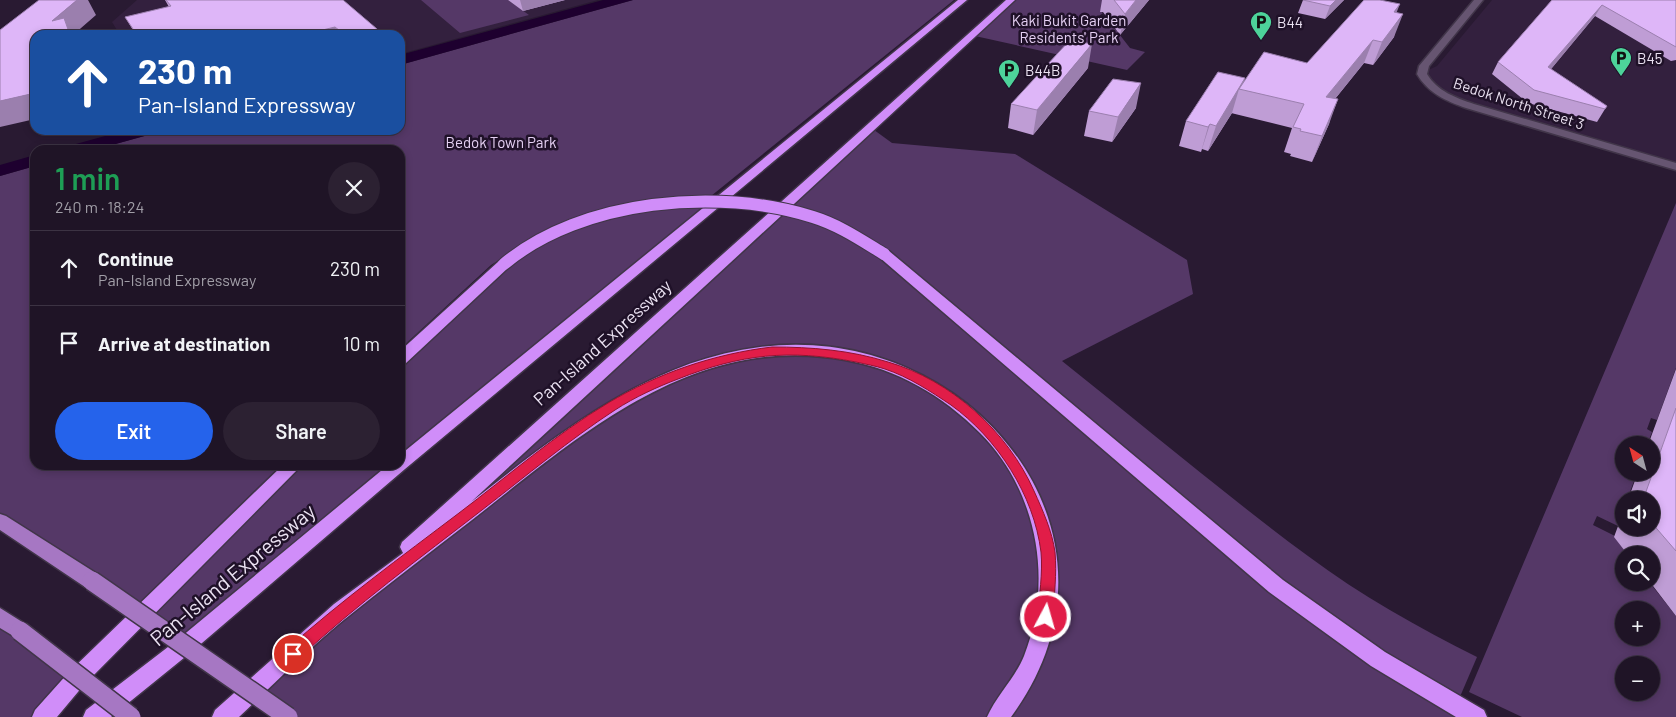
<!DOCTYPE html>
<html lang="en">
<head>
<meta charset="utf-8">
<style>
	body { margin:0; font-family:Barlow,sans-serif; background:#2c2132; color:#f1f3f6; height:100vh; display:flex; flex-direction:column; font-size:19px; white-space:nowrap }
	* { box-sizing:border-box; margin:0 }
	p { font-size:16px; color:#a19ea7 }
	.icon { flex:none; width:28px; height:28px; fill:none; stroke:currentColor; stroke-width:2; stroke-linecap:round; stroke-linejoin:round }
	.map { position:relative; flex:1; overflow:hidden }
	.details { position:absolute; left:30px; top:145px; width:375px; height:325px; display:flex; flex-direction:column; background:#1f1426; border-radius:15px; box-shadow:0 2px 8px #0003,0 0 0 1px #3c3343 }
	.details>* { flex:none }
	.guide { position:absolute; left:30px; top:30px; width:375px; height:105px; border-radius:15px; box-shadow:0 2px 8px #0003,0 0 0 1px #3c3343; background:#1a4fa0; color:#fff; overflow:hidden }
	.needle { width:32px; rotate:324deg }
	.controls { position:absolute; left:1615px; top:436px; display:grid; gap:10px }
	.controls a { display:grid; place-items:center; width:45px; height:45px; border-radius:50%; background:#1f1426; box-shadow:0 2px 8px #0003,0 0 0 1px #3c3343; font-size:25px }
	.pin { position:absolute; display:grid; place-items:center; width:42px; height:42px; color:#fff; margin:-21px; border:2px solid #fff; border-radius:50%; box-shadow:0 1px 5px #0007 }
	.me { position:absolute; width:55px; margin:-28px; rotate:6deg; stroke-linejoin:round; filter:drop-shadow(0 0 4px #0008) }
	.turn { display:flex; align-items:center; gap:18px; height:105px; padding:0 25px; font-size:22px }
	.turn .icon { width:65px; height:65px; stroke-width:2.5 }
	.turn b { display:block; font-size:35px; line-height:42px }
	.round { display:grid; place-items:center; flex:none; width:52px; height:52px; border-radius:26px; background:#2c2132 }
	.head { display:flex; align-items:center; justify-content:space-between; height:85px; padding:0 25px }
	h1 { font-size:30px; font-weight:600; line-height:38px; color:#1e9e55 }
	.cta { display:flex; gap:10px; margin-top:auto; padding:10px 25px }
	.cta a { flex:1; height:58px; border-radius:30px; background:#2563eb; color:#fff; font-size:20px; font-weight:600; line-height:58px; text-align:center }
	.cta a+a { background:#2c2132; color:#f1f3f6 }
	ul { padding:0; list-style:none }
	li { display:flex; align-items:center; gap:15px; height:75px; padding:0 25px; border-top:1px solid #3c3343 }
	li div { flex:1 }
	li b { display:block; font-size:19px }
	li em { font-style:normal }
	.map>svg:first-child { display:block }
	.built { fill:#33203e }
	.green { fill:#553867; fill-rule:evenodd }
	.water { fill:#1e002f }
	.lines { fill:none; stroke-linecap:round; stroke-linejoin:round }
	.street-casing { stroke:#413549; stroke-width:3 }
	.primary-casing { stroke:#413549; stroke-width:3 }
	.highway-casing { stroke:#413549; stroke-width:3 }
	.street { fill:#665571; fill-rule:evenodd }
	.primary { fill:#a677c3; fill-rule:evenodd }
	.highway { fill:#d08df9; fill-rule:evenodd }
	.primary-bridge-casing { stroke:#413549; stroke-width:22; stroke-linecap:butt }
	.highway-bridge-casing { stroke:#413549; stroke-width:14; stroke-linecap:butt }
	.primary-bridge { stroke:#a677c3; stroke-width:19 }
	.highway-bridge { stroke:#d08df9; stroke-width:12 }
	.wall { fill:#bf9dd5 }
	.shaded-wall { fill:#9b7fae }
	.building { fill:#deb6f8; stroke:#9b7fae }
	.route { fill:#e11d48; stroke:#92132f }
	.labels { text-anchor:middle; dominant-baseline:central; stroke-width:5; stroke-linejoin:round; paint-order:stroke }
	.far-park-label { font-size:15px; fill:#e5d0f3; stroke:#1f1128 }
	.far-poi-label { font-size:15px; fill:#ebe2f2; stroke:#1f1128; text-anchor:start }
	.far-street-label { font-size:15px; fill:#ebe2f2; stroke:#1f1128 }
	.street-label { font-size:18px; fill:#ebe2f2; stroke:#1f1128 }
	.near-street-label { font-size:21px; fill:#ebe2f2; stroke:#1f1128 }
</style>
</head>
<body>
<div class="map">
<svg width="1676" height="717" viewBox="0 0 1676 717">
	<rect width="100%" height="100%" fill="#291a32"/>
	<!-- built -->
	<path class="built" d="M137,0H598L400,54V35H120L112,22Z
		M1492,0H1676V164L1459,101L1435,86L1424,72L1437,66Z"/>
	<!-- green -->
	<path class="green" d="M421,0H508L529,15L460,33Z
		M633,0H954L711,196H693L534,238L491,265L400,349V150H94L166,130H400V65Z
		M1015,0H1118L1100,11L1103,13L1096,18L1109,21L1130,48L1145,52L1127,70L975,36Z
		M870,127L892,143L1015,154L1187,260L1193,294L1062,361C1144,426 1224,494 1308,556C1360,595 1419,628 1477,657L1456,706L1476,717H289L252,691Z
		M35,166V465H281L138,604L0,513V176Z
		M716,202L400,464V360L507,261L610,214Z
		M1676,203V368L1657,420L1651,418L1647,429L1652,432L1647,445H1624V472L1637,473L1627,500H1624V510L1618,526L1597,516L1593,525L1615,536L1628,555H1624V582L1650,583L1676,616V717H1522L1469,692ZM1624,610H1651V638H1624ZM1624,665H1651V692H1624Z
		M294,465H399L188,643L145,612Z
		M0,617L76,679L43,717H0Z"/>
	<!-- water -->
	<path class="water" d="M603,0H633L400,65V55Z
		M127,130H166L94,150H54Z
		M35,155V166L0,176V165Z"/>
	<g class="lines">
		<!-- street casing -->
		<g class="street-casing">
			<path id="street" d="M1474,0H1483L1429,66L1427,74C1437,91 1456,98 1474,104L1676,163V170L1466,108C1446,101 1428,93 1417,74L1419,66Z"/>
		</g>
		<!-- primary casing -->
		<g class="primary-casing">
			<path id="primary" d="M0,514L6,516L99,575L102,581L99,587L92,589L85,587L0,530Z
				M0,608L27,625L30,631L27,637L20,640L0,628Z"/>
		</g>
		<!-- highway casing -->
		<g class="highway-casing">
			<path id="highway" d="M958,0H967L405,469L195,649L111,717H83L86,710L181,637L388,465H400V455Z
				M1006,0H1015L471,502C557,435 647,361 760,347C967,320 1147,532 1011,717H987C997,695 1015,678 1024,656C1054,580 1037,490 980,433C942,395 897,369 845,360C695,332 582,434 472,520C428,554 383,588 340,623C305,652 272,686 239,717H212L215,710L334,604L403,553L400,547L402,542Z
				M884,250L889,251L1283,580L1385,652L1484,710L1487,717H1456L1371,666L1269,592L879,257L877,254Z
				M504,260L509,261L511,264L509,267L405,364L400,365V351L499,261Z
				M283,465H302L83,686L57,717H32L35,710L69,672Z"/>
		</g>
		<!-- street -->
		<use href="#street" class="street"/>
		<!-- primary -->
		<use href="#primary" class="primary"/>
		<!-- highway -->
		<use href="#highway" class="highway"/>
		<!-- primary-bridge casing -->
		<g class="primary-bridge-casing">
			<path id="primary-bridge" d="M92,581L288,717
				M20,631L131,717"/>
		</g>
		<!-- highway-bridge casing -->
		<g class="highway-bridge-casing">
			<path id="highway-bridge" d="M504,264C582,199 719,187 813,217C839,225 861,240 884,254"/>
		</g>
		<!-- primary-bridge -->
		<use href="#primary-bridge" class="primary-bridge"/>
		<!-- highway-bridge -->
		<use href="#highway-bridge" class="highway-bridge"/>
	</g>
	<!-- wall -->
	<path class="wall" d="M165,0H343L384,35H136L125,17L169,7Z
		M508,0H565L523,11Z
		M1102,0H1149L1120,35L1103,12H1100Z
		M1303,0H1344L1325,19L1298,13Z
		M1552,0H1676V60L1671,61L1595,16L1551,69L1605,109L1597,122L1528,103L1492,74L1498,62Z
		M1397,13L1394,37L1373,65L1364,63L1335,99L1329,124L1312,162L1290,156L1291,154L1284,152L1292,128L1231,113H1232L1208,151L1202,149L1201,152L1179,146L1186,121L1244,81L1307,63Z
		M1088,68L1033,135L1008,128L1011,104Z
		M1136,108L1112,142L1084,136L1089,111Z
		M1676,369V616L1650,582H1651V555H1628L1614,537L1624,510V528H1651V500H1628L1638,472H1651V445H1648Z"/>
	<!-- shaded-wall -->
	<path class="shaded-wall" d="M77,0H88L96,15L73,35H60L52,21Z
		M520,0H565L523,11Z
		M1136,0H1149L1120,35L1125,14Z
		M1336,0H1344L1325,19L1330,6Z
		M1400,4L1391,26L1394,12Z
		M1602,5L1595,16L1542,80L1548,67Z
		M1403,14L1394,37L1373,65L1382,42Z
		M335,27L339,35H302Z
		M1373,40L1364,63L1317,121L1326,97Z
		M1092,44L1088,68L1033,135L1037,110Z
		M1245,78L1242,90L1239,89L1232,113L1208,151L1216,126Z
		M1141,83L1136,108L1112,142L1118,117Z
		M35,93V119L0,127V101Z
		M1338,99L1329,124L1312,162L1322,136Z
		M1210,124L1202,149L1201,152L1208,127Z"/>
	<!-- building -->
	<path class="building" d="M39,0H77L52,21L64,18L70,35H35V93L0,101V30Z
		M166,0H343L384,35H345L335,27L302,35H137L125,17L171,6Z
		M1114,0H1136L1125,14Z
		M1303,0H1336L1330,6Z
		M1364,0H1380L1400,4L1394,12L1403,14L1382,42L1373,40L1326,97L1338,99L1322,136L1300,131L1301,129L1293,127L1304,104L1239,89L1264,52L1307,63Z
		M1552,0H1676V47L1602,5L1548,67L1607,106L1605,109L1534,90L1498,62Z
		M1070,40L1092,44L1037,110L1011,104Z
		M1218,72L1245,78L1216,126L1210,124L1208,127L1186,121Z
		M1113,79L1141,83L1118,117L1089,111Z
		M1676,408V551L1651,522V500H1643Z"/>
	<!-- route -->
	<path class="route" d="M772,347C811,347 850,350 888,362C951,380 1008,432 1034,491C1043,511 1052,531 1055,552C1057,574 1054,596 1053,617L1051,622L1046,624L1040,622L1038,617C1039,596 1043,573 1041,552C1034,495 997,438 951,405C930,391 909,377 885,369C876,366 865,364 856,362C789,349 741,354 678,379C657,387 635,397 615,410C569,440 526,476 482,510C420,558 356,605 298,659L293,661L287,659L285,654L287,649C342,600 401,557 459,513C508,476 556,434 608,403C658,373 714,354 772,347Z"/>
	<!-- icons -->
	<defs>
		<g id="parking-pin" transform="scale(1.125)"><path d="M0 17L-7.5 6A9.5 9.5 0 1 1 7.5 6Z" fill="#4dd39a" stroke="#1f1128"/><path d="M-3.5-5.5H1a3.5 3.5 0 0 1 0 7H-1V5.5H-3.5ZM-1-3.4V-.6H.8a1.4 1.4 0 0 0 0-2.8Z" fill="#111"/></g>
	</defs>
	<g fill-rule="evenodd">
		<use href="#parking-pin" x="1261" y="22"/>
		<use href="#parking-pin" x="1621" y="58"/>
		<use href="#parking-pin" x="1009" y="70"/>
	</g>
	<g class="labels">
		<!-- far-park labels -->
		<g class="far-park-label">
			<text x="1069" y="20">Kaki Bukit Garden<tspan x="1069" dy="17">Residents' Park</tspan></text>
			<text x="501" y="142">Bedok Town Park</text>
		</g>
		<!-- far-poi labels -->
		<g class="far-poi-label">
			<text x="1277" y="22">B44</text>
			<text x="1637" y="58">B45</text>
			<text x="1025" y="70">B44B</text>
		</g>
		<!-- far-street labels -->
		<g class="far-street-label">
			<text transform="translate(1519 103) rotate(18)">Bedok North Street 3</text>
		</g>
		<!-- street labels -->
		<g class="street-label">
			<text transform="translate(602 342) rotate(-42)">Pan-Island Expressway</text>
		</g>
		<!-- near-street labels -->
		<g class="near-street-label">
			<text transform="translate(232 574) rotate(-40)">Pan-Island Expressway</text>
		</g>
	</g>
</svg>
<div class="controls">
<a><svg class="needle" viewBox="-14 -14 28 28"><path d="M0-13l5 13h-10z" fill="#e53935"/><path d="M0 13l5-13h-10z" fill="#a19ea7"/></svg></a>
<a><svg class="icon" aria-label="sound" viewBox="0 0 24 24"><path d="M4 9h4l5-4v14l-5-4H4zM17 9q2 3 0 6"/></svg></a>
<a><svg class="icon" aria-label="search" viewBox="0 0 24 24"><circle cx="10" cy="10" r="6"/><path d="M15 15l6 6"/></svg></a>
<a>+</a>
<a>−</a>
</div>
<div class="pin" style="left:293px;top:654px;background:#d93025"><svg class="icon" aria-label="arrive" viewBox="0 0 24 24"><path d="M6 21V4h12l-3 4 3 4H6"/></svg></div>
<svg class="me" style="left:1046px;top:617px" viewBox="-20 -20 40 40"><circle r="17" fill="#e11d48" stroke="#fff" stroke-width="3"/><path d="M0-11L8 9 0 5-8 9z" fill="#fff"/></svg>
<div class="guide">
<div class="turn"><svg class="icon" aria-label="ahead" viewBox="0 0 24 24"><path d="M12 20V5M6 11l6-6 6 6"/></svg><div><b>230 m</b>Pan-Island Expressway</div></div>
</div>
<section class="details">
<div class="head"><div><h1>1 min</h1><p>240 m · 18:24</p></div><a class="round"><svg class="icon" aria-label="close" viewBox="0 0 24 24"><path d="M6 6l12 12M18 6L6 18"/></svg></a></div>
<ul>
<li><svg class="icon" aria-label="ahead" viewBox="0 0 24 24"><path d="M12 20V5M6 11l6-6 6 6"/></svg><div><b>Continue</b><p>Pan-Island Expressway</p></div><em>230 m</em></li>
<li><svg class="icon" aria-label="arrive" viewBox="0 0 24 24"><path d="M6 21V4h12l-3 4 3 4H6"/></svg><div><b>Arrive at destination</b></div><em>10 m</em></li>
</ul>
<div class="cta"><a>Exit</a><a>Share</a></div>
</section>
</div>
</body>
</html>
